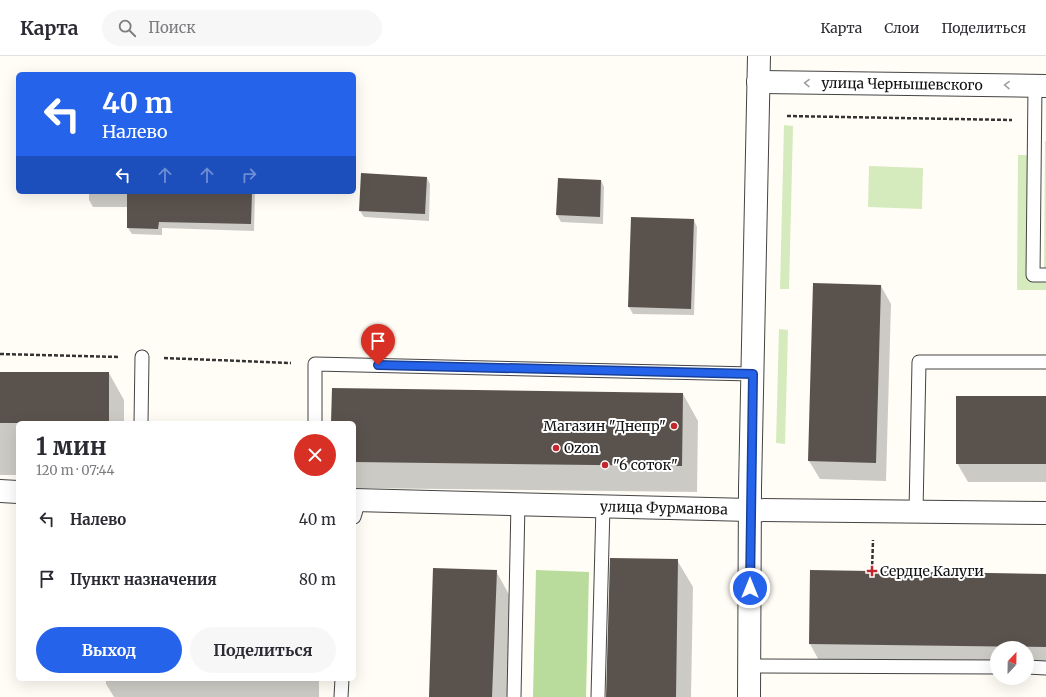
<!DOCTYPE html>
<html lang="ru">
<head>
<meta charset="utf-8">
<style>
	body { margin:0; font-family:Merriweather,serif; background:#f7f7f7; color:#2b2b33; height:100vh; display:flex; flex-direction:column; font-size:15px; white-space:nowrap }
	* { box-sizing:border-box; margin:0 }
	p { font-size:13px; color:#7c7c81 }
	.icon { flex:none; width:22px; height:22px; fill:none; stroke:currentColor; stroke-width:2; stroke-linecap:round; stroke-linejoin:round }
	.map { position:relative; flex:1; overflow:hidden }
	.sheet { position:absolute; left:16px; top:365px; width:340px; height:260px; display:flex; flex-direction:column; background:#fff; border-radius:6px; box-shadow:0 4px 16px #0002 }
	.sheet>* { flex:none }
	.top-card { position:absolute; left:16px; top:16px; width:340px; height:122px; border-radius:6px; box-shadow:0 4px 16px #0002; background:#2563eb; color:#fff; overflow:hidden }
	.needle { width:26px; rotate:22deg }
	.buttons { position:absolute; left:990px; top:585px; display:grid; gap:8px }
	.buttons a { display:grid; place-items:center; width:44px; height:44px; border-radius:50%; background:#fff; box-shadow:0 4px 16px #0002; font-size:20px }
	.pin { position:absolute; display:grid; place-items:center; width:34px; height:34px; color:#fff; margin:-41px -17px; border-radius:50% 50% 50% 0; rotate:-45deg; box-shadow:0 0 4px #0007 }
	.pin .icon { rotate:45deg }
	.me { position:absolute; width:44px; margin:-22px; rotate:0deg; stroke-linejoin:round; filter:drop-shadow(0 0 3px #0008) }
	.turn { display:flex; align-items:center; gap:14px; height:84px; padding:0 20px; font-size:18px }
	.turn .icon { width:52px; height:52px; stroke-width:2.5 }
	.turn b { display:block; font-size:28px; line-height:34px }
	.lanes { display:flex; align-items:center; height:38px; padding:0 20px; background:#0003; justify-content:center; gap:20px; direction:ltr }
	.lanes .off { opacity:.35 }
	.round { display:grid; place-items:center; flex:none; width:42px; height:42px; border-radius:21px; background:#f7f7f7 }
	.overview { display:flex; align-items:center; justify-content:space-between; height:68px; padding:0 20px }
	h1 { font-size:24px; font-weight:700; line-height:30px }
	.cta { display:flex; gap:8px; margin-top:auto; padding:8px 20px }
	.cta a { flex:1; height:46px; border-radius:24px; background:#2563eb; color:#fff; font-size:16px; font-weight:700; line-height:46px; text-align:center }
	.cta a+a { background:#f7f7f7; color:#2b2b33 }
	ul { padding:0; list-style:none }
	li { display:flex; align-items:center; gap:12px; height:60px; padding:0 20px }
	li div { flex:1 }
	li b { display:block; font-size:15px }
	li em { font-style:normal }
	header { display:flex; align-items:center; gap:24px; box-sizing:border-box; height:56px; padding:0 20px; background:#fff; border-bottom:1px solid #e1e1e2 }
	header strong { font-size:19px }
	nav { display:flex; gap:22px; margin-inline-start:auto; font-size:14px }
	.search { width:280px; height:36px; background:#f7f7f7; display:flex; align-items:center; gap:10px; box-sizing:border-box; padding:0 14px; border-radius:22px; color:#7c7c81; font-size:15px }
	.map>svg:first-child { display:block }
	.green { fill:#d5ebbd }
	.forest { fill:#b9dc9c }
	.shadow { fill:#0003 }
	.building { fill:#5a524d }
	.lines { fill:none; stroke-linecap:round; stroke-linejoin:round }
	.lane-casing { stroke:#444; stroke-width:15 }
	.street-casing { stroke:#444; stroke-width:24 }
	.path { stroke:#333; stroke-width:2.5; stroke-dasharray:4 2; stroke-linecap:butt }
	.lane { stroke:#fff; stroke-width:13 }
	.street { stroke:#fff; stroke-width:22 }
	.oneway { stroke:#a0a0a0 }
	.route-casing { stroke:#184099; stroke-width:10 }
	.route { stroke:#2563eb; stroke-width:7 }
	.poi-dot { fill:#c4262e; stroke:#fff; stroke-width:1.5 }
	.labels { text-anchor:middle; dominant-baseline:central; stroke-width:4; stroke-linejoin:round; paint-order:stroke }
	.street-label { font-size:14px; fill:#111; stroke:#fff }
	.poi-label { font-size:14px; fill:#111; stroke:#fff; text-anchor:start }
</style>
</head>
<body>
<header>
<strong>Карта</strong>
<div class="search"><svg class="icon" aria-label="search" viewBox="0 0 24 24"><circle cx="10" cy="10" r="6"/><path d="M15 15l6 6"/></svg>Поиск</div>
<nav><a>Карта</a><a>Слои</a><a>Поделиться</a></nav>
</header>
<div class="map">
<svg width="1046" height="641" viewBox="0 0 1046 641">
	<rect width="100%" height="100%" fill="#fffdf5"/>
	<!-- green -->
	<path class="green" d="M784,69L793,70L789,233H780Z
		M1045,85H1046V213H1044Z
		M1018,99H1029L1027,223H1046V234H1017Z
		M869,110L923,112L922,153L868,151Z
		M779,273L788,274L785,388L776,387Z"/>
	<!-- forest -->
	<path class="forest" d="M536,514L589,516L586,641H533Z"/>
	<!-- shadow -->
	<path class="shadow" d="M427,122L430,128L429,165L364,161L360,155Z
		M559,123L601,124L604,131L603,168L561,166L557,159Z
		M89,136H255L254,175L162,172V179L132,178L128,172V151H93L89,144Z
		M632,162L694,164L697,171L694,259L633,258L629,251Z
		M881,230L891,248L886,425L820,423L809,405Z
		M0,317H109L124,344V367H18V419H0Z
		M683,338L698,365L697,436L354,432V367H332Z
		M1046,341V426H968L957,407Z
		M677,504L693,531L691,641H608Z
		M496,515L511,542L508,641H430Z
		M1046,519V612H1027V592H997V612L822,610L810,588Z
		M106,623H319V641H114L106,628Z"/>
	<!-- building -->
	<path class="building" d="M361,117L427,121L425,158L359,155Z
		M558,122L601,124L600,161L556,159Z
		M127,136H252L251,168L159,166L158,173L127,172Z
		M631,161L694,163L691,253L628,251Z
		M813,227L881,229L876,407L808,405Z
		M0,316H109V367H0Z
		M332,332L683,337L682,410L354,406V367H331Z
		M956,340H1046V408H956Z
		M610,502L678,503L676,641H606Z
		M433,512L497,514L492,641H429Z
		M810,514L1046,518V591L809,588Z"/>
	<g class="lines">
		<!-- lane casing -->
		<g class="lane-casing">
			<path id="lane" d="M1035,30L1033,219H1046
				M141,367L142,301
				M315,367V308L753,318
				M916,456L919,306H1046
				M354,461L359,444
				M750,610L997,611
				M1027,611L1046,612
				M341,641L342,623
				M514,641L518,447
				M598,641L603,450"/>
		</g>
		<!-- street casing -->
		<g class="street-casing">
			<g id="street">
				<path id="s1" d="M758,26L1046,30"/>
				<path d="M0,435L18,436"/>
				<path id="s2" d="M354,444L750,454L1046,457"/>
				<path d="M749,641L750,432L759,0"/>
			</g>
		</g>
		<!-- path -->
		<path class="path" d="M787,60L1012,64
			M0,298L119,301
			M164,302L291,307
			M872,515L873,484"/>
		<!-- lane -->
		<use href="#lane" class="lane"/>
		<!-- street -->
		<use href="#street" class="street"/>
	</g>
	<!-- one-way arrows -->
	<defs><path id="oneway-chevron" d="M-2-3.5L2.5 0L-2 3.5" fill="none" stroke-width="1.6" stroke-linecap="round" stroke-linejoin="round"/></defs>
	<g class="oneway">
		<use href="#oneway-chevron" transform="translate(807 27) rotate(-179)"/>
		<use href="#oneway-chevron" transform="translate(1007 29) rotate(-179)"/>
	</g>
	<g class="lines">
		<!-- route casing -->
		<g class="route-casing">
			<path id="route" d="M378,309L753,318L750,532"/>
		</g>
		<!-- route -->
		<use href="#route" class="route"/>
	</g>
	<!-- markers -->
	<g class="poi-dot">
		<circle cx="674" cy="370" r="4"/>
		<circle cx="556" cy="392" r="4"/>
		<circle cx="605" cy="409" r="4"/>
		<path d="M870 509h4v4h4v4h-4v4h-4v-4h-4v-4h4z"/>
	</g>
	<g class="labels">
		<!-- street labels -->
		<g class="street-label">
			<text stroke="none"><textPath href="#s1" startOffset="144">улица Чернышевского</textPath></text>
			<text stroke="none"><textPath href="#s2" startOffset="310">улица Фурманова</textPath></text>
		</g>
		<!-- poi labels -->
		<g class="poi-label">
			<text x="666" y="370" text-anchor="end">Магазин "Днепр"</text>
			<text x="564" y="392">Ozon</text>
			<text x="613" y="409">"6 соток"</text>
			<text x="880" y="515">Сердце Калуги</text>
		</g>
	</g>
</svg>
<div class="buttons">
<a><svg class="needle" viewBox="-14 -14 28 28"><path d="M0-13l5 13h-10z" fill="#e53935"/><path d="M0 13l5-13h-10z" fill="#7c7c81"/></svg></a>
</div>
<div class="pin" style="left:378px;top:309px;background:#d93025"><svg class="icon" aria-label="arrive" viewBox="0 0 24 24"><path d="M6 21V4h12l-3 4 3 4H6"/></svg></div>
<svg class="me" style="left:750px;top:532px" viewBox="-20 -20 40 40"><circle r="17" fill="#2563eb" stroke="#fff" stroke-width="3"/><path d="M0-11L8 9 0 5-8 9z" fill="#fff"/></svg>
<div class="top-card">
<div class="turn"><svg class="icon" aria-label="left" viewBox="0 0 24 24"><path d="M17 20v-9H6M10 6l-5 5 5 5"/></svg><div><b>40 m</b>Налево</div></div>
<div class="lanes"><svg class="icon" aria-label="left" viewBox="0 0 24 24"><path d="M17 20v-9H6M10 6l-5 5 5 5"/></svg><svg class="icon off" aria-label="ahead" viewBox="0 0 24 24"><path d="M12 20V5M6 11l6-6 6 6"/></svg><svg class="icon off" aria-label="ahead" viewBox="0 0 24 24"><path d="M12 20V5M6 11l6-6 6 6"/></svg><svg class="icon off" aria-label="right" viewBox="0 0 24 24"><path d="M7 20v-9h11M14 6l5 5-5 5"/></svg></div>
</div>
<section class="sheet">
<div class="overview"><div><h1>1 мин</h1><p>120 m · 07:44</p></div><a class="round" style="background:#d93025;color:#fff"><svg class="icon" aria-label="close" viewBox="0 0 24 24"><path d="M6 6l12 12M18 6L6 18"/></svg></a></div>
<ul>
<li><svg class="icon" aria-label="left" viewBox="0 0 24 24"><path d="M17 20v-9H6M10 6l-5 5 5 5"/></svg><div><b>Налево</b></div><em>40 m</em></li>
<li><svg class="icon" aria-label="arrive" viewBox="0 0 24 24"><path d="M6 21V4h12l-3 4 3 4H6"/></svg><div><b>Пункт назначения</b></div><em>80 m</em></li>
</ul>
<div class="cta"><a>Выход</a><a>Поделиться</a></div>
</section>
</div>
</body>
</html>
